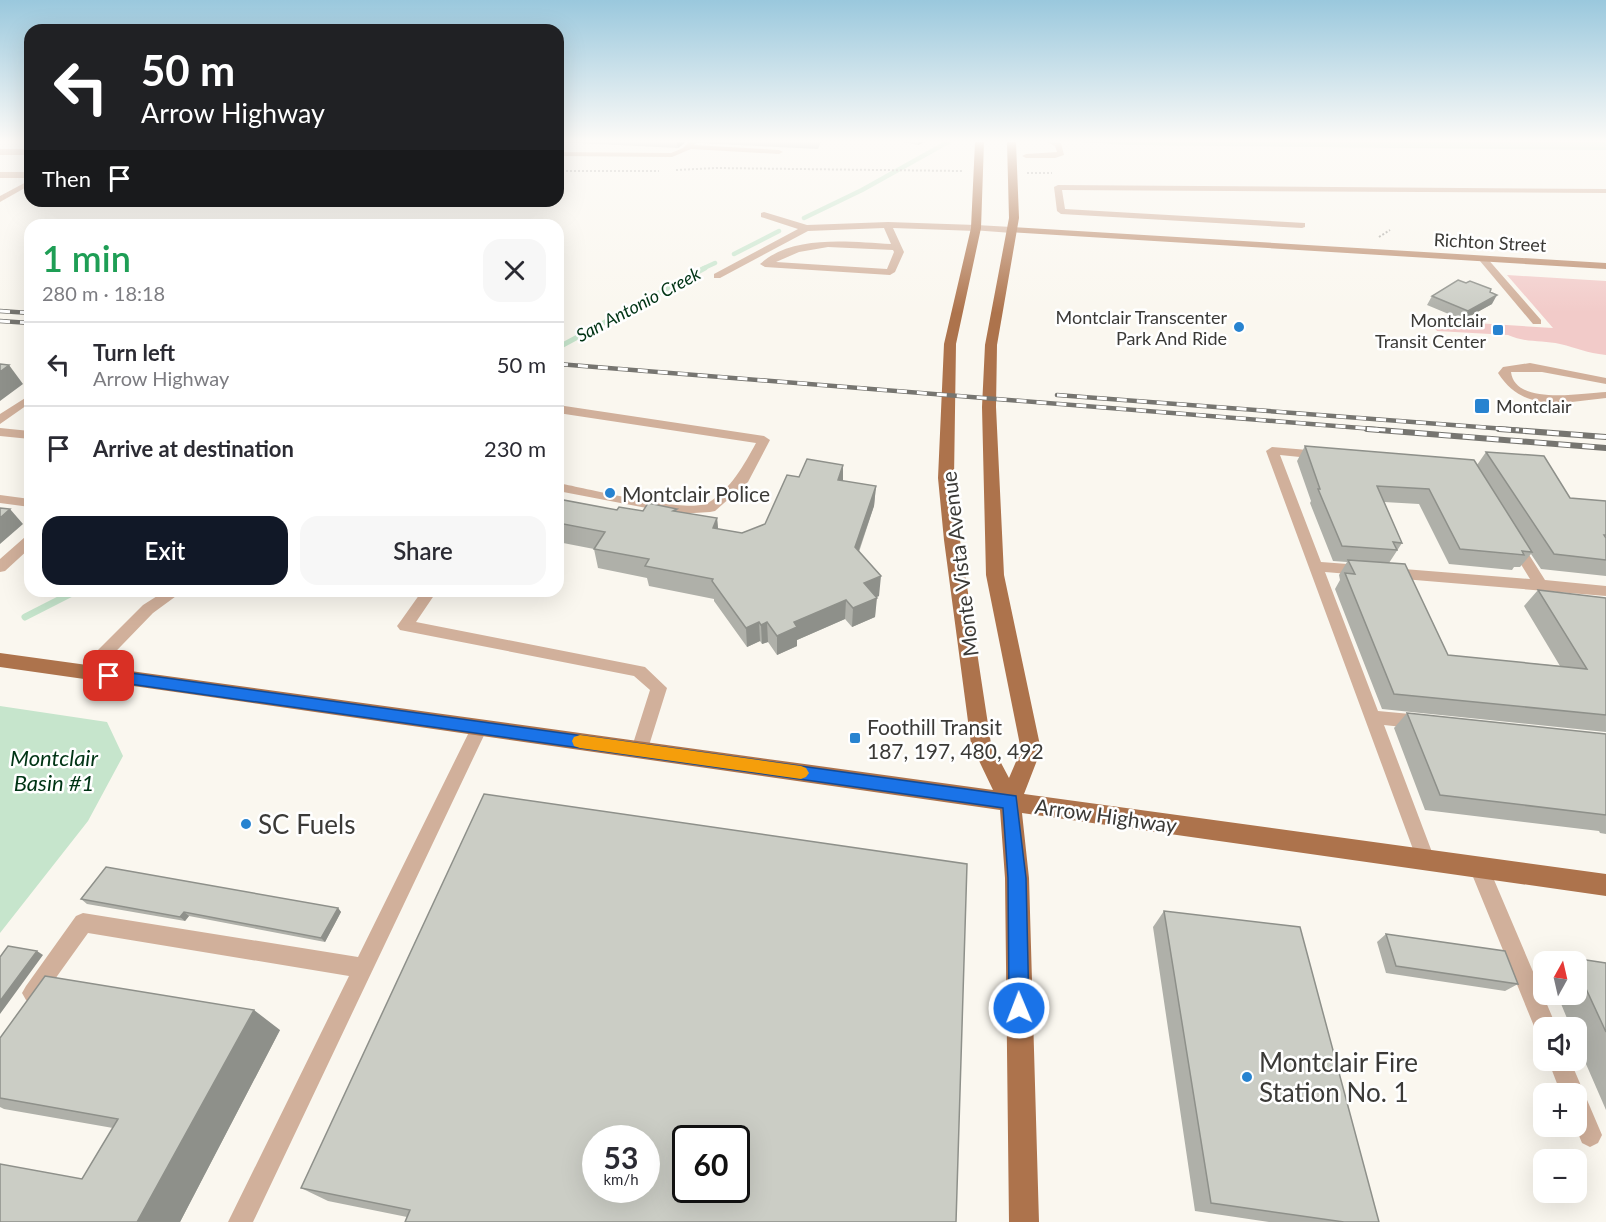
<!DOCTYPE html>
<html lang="en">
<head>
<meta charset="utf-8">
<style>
	body { margin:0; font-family:Lato,sans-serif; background:#f7f7f7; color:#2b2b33; height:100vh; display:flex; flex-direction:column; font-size:22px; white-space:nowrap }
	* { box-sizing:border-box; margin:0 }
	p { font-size:20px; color:#7c7c81 }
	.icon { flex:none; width:33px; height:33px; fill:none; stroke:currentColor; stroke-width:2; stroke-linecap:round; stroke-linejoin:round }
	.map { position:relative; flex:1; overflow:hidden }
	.panel { position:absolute; left:24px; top:219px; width:540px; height:378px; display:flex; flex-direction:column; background:#fff; border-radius:18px; box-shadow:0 6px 24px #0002 }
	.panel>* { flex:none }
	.guide { position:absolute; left:24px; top:24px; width:540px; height:183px; border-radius:18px; box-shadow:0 6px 24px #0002; background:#202124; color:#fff; overflow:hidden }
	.needle { width:39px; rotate:8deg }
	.fabs { position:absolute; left:1533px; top:951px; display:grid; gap:12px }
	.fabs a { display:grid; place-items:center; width:54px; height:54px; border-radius:12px; background:#fff; box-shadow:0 6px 24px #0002; font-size:30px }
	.speed { position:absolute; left:582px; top:1125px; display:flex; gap:12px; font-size:30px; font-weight:700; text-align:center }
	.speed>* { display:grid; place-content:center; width:78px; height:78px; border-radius:50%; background:#fff; box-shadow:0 6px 24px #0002; line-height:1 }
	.speed small { font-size:15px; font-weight:400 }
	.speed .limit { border:3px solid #111; border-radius:9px; background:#fff; color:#111 }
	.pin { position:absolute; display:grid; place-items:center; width:51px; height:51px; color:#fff; margin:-26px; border-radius:12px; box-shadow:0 3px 9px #0006 }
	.me { position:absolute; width:66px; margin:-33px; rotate:359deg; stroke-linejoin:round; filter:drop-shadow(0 0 4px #0008) }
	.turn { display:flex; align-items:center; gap:21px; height:126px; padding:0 18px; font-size:27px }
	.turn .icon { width:78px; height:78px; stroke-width:2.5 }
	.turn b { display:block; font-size:42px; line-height:51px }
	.then { display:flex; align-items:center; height:57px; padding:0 18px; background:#0003; gap:12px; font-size:22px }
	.round { display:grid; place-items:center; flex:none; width:63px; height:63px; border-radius:18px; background:#f7f7f7 }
	.headline { display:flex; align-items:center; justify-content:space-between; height:102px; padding:0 18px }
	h1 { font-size:36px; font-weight:600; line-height:45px; color:#1e9e55 }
	.action { display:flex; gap:12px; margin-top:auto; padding:12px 18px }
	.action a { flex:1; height:69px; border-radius:18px; background:#111827; color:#fff; font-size:24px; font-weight:600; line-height:69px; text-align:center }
	.action a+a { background:#f7f7f7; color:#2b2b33 }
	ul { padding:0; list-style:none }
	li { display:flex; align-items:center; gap:18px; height:84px; padding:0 18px; border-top:2px solid #e1e1e2 }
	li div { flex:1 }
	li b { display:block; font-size:22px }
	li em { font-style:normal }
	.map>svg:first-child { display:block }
	.green { fill:#f2cbc9 }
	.water { fill:#c6e5cc }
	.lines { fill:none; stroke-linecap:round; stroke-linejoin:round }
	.stream-far2 { stroke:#c6e5cc; stroke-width:4.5 }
	.stream-far1 { stroke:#c6e5cc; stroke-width:5 }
	.stream { stroke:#c6e5cc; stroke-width:7 }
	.path { stroke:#aaa8a2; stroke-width:2; stroke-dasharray:2 2; stroke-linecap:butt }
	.lane { fill:#d1b09b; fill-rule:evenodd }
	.street { fill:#d1b09b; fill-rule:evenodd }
	.secondary { fill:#bc8d6e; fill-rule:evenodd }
	.primary { fill:#ad734c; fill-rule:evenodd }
	.rail-far1-casing { stroke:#767570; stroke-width:4.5 }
	.rail-casing { stroke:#767570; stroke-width:6 }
	.rail-far1 { stroke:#fff; stroke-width:3; stroke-dasharray:10; stroke-linecap:butt }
	.rail { stroke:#fff; stroke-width:4; stroke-dasharray:12; stroke-linecap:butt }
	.wall { fill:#afb0a9 }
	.shaded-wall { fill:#8e908a }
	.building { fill:#cbcdc5; stroke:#8e908a; stroke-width:1.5; fill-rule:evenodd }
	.route { fill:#1a73e8; stroke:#114b97; stroke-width:1.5 }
	.slow { fill:#f59e0b }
	.poi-dot { fill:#2783d0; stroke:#fff; stroke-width:2 }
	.labels { text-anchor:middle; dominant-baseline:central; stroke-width:5; stroke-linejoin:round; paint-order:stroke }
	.far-street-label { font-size:18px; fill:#3b3a37; stroke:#fff }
	.far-water-label { font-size:18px; font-style:italic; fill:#003415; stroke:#fff }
	.far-poi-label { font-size:18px; fill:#3b3a37; stroke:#fff; text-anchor:end }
	.poi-label { font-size:21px; fill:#3b3a37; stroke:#fff; text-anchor:start }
	.street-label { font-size:21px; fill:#3b3a37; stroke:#fff }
	.water-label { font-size:22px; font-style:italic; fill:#003415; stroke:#fff }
	.near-poi-label { font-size:26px; fill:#3b3a37; stroke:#fff; text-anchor:start }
</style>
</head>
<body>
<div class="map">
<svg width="1606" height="1222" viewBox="0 0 1606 1222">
	<rect width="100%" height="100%" fill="#faf7ef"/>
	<!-- green -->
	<path class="green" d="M1507,275L1606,281V355C1586,353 1578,348 1560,344C1542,340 1525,343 1508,335L1437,331L1429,320L1553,328Z"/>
	<!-- water -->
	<path class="water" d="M1080,142H1606V150L1127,145Z
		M0,706L107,722L123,756L88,821L0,933Z"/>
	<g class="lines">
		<!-- stream-far2 -->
		<path class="stream-far2" d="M804,218L862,190L948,142
			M734,254L779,231
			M702,269L715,263"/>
		<!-- stream-far1 -->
		<path class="stream-far1" d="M561,346L705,268"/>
		<!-- stream -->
		<path class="stream" d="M25,617L76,591"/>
		<!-- path -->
		<path class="path" d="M676,170L716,168L962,171
			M558,171H659
			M1027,173H1052
			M1379,237L1390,230"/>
		<!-- lane -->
		<path class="lane" d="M689,142H697L694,145L779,150L783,152L779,154L691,149L672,157L558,156V152L671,153L683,148Z
			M1047,142L1061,143L1064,155L1055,158H1026L1022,156L1026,154L1057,152L1055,146Z
			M30,180V185L0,202V196Z
			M1058,185L1606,189V193L1062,190L1065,209L1305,223V227L1302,228L1061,214L1057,211L1054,187Z
			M764,212L807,225L888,222L976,225L980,228L976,231L893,228L904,252L895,272L890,275L765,267L760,264C793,234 850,242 891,244L884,228L808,231L720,278H714V274L798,229L761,217V213ZM828,247L893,250L894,252L887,269L776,262L799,252Z
			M1480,257H1486L1541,320V324H1533L1480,261Z
			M1530,363L1606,378V384L1542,372H1511C1515,406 1582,393 1606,392V398C1565,402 1524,414 1498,373L1503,367Z
			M30,395V403L0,424V414Z
			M558,405L764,436L770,440L748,482L715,511L710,512L678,514L558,491V483C585,488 688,514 708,503C731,489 744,465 756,443L558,413Z
			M0,428L30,431V439L0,436Z
			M1272,447L1320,451L1326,455L1320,459L1280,455L1321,562L1361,565L1368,570L1361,575L1325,572L1378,711L1421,715L1427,717L1429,722L1427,727L1421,729L1384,725L1435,860L1433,866L1426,869L1419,866L1417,860L1266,451Z
			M0,495L30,499V507L0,503Z
			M30,535V548L5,571L0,572V559L25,537Z
			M1516,540L1521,542L1545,580L1606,586V596L1391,578L1384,573L1391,568L1530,579L1509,545Z
			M165,591H183L153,613L92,676L86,678L80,676L78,672L80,668L143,605Z
			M422,591H437L416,622L645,667L667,688L646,755L640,757L634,755L631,750L650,690L634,676L400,630L397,626L400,622Z
			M480,720L486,722L488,727L253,1222H228L349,976L88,933L40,1000L33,1004L26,1000L22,993L26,986L76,916L83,913L358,957L474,722Z
			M1479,858L1486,861L1557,1028H1544V1038L1538,1036L1469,867L1472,861Z
			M1548,1060H1570L1602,1135L1598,1143L1590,1147L1582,1143L1575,1126L1576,1094H1561Z"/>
		<!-- street -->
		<path class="street" d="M0,149H30V155H0Z
			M0,172H30V178H0Z
			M976,225L1012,227L1017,230L1012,233L972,230V226Z"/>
		<!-- secondary -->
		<path class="secondary" d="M1012,227L1606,263V269L1008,232L1007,230Z"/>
		<!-- primary -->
		<path class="primary" d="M975,142H984L981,228L956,344L954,478L960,540L991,744L1009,778L1021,750L986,575L982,407L985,345L1009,218L1007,142H1016L1019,218L997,345L996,407L1004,575L1041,750L1024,794L1606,874V896L1022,813L1029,878L1039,1222H1009L1005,878L1000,810L0,667V653L993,790L971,744L944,540L938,478L944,344L971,228Z"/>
		<!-- rail-far1 casing -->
		<g class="rail-far1-casing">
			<path id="rail-far1" d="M0,311L30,313
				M0,321L30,323
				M558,364L1386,430
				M1057,395L1519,430"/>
		</g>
		<!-- rail casing -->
		<g class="rail-casing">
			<path id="rail" d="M1367,429L1606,448
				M1499,429L1606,437"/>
		</g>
		<!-- rail-far1 -->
		<use href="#rail-far1" class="rail-far1"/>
		<!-- rail -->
		<use href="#rail" class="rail"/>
	</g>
	<!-- wall -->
	<path class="wall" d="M558,142H686L678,148Z
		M698,142H821L818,149L699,143Z
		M904,142H925L918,145Z
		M1490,292L1492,304L1463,320L1427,305L1432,296Z
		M1305,446L1477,465L1486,452L1570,498L1606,501V576L1541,569L1531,554L1520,567H1514L1512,570L1449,564L1419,504L1384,502L1402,543L1389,563L1448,655L1560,666L1524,606L1538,590L1606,598V732L1382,709L1335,589L1340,580L1339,575L1347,562L1333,561L1310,503L1311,501L1297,461Z
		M843,465V481L876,486L874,506L859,552L879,596L876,597L875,617L852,627L845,619L797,640V646L777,655L768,642L762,644L760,641L747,647L714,601V599L649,586L647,578L598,568L594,549L558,542V499L617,510L643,511L677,509V512L717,518L718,529L742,533L765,524Z
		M1407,713L1606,734V834L1600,833L1599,831L1425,810L1394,728Z
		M967,864L407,1217L328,1201L301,1188Z
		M81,899L338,908L341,912L325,942L189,916L185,921L87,904Z
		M1164,911L1379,1222H1269L1195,1211L1153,927Z
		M1386,934L1518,984L1505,991L1386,973L1377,942Z
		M1573,958L1606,963V1110L1576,1041V1028H1571L1557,994H1576V962H1567Z
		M280,1030L180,1222H0L82,1179L113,1128L4,1109L0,1107V1038Z"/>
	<!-- shaded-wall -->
	<path class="shaded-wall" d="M677,142H686L678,148Z
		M918,142H925L918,145Z
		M1497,295L1492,304L1463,320L1468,311Z
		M9,365L23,384L0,401V372Z
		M843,465V485L838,480Z
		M876,486L874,506L853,567L855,547Z
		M10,509L23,524L0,544V518Z
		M717,518L719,538L713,528Z
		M881,576L879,596L863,603L864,583Z
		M877,598L875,617L852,627L853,608Z
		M846,600L845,619L797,640V646L777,655V636L794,622Z
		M759,622L760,641L747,647L746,628Z
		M767,622L768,642L762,644L761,625Z
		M338,908L341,912L325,942L321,938Z
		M184,912L189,916L185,921L180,917Z
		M37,951L43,955L0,1014V1001Z
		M254,1010L280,1030L180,1222H137Z"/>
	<!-- building -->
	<path class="building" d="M1458,280L1466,283L1470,281L1491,289L1490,292L1497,295L1468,311L1432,296Z
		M0,364L9,365L0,372Z
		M1305,446L1474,460L1532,552L1522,551L1524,555L1460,549L1429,489L1377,486L1402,543L1393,542L1397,550L1342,546L1318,489H1320Z
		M1486,452L1544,456L1570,498L1606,501V535H1604L1606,538V560L1554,554Z
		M807,459L843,465L838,480L876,486L855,547L881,576L864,583L877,598L853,608L846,600L794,622L797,627L777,636L767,622L761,625L759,622L746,628L712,581L713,579L645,566L649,559L594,549L605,532L558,523V499L617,510L619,507L643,511L648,503L677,509L673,511L717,518L713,528L742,533L765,524L787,475L799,477Z
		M0,508L10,509L0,518Z
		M1348,560L1405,564L1448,655L1587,669L1538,590L1606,598V715L1394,694L1345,573L1355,574Z
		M1407,713L1606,734V815L1440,795Z
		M484,794L967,864L956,1222H405L410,1210L301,1188ZM596,1138H646V1190H596ZM686,1138H736V1190H686Z
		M106,867L338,908L321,938L184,912L180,917L81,899Z
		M1164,911L1300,927L1379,1222H1344L1211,1203Z
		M1386,934L1505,951L1518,984L1396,966Z
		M8,946L37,951L0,1001V957Z
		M1573,958L1606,963V1032L1576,967V962H1574Z
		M45,976L254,1010L137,1222H0V1164L82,1179L118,1119L0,1098V1038Z"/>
	<!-- sky -->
	<linearGradient id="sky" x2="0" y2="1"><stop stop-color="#9ac8dd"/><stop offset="0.45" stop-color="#fdfbf8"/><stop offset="1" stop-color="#fdfbf8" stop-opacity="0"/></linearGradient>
	<rect width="1606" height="313" fill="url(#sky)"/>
	<!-- route -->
	<path class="route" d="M109,670L1016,796L1026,878L1029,1008L1026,1015L1019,1018L1012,1015L1009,1008L1008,878L1003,808L109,681L104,680L102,676L104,672Z"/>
	<!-- slow -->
	<path class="slow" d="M580,735L801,766L806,768L809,773L806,777L801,779L580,748L574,746L572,741L574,737Z"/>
	<!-- markers -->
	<g class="poi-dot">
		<circle cx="1239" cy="327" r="6"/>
		<rect x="1492" y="324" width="12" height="12" rx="3"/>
		<rect x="1474" y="398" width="16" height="16" rx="3"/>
		<circle cx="610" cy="493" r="6"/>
		<rect x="849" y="732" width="12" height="12" rx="3"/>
		<circle cx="246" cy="824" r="6"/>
		<circle cx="1247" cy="1077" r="6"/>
	</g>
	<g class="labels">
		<!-- far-street labels -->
		<g class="far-street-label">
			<text transform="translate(1490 242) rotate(3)">Richton Street</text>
		</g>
		<!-- far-water labels -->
		<g class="far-water-label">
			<text transform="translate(638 304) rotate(-28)">San Antonio Creek</text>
		</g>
		<!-- far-poi labels -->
		<g class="far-poi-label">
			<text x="1227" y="317">Montclair Transcenter<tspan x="1227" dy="21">Park And Ride</tspan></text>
			<text x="1486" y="320">Montclair<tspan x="1486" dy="21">Transit Center</tspan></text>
			<text x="1496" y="406" text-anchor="start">Montclair</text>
		</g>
		<!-- poi labels -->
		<g class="poi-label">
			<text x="622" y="493">Montclair Police</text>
			<text x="867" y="726">Foothill Transit<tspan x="867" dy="24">187, 197, 480, 492</tspan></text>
		</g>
		<!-- street labels -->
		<g class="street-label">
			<text transform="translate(959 564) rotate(-97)">Monte Vista Avenue</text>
			<text transform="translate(1106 815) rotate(8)">Arrow Highway</text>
		</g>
		<!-- water labels -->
		<g class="water-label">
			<text x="54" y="757">Montclair<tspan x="54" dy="25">Basin #1</tspan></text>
		</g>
		<!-- near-poi labels -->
		<g class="near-poi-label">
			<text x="258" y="824">SC Fuels</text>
			<text x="1259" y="1062">Montclair Fire<tspan x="1259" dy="30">Station No. 1</tspan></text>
		</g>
	</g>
</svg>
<div class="fabs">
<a><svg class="needle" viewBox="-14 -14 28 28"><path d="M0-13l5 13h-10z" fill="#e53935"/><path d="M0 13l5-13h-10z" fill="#7c7c81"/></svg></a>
<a><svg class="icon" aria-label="sound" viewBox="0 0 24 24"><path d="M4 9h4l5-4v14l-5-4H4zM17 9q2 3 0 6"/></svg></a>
<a>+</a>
<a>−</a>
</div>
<div class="speed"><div>53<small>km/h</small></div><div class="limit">60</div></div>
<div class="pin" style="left:109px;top:676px;background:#d93025"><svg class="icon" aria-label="arrive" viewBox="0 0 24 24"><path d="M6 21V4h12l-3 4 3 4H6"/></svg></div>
<svg class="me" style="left:1019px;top:1008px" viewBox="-20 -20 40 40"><circle r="17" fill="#1a73e8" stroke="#fff" stroke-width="3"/><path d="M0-11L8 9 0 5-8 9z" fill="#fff"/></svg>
<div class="guide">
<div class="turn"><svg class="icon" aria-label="left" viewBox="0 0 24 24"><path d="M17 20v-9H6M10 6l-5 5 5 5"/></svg><div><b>50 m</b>Arrow Highway</div></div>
<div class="then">Then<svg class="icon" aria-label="arrive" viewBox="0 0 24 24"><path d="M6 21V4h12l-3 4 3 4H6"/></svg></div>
</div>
<section class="panel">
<div class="headline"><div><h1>1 min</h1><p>280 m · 18:18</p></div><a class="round"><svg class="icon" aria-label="close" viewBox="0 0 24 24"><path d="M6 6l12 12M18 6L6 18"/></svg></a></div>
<ul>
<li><svg class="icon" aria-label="left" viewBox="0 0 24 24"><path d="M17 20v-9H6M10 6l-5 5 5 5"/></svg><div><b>Turn left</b><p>Arrow Highway</p></div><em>50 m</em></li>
<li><svg class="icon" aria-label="arrive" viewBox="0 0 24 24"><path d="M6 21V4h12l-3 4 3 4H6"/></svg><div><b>Arrive at destination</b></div><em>230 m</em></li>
</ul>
<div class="action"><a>Exit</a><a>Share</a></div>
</section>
</div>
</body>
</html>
